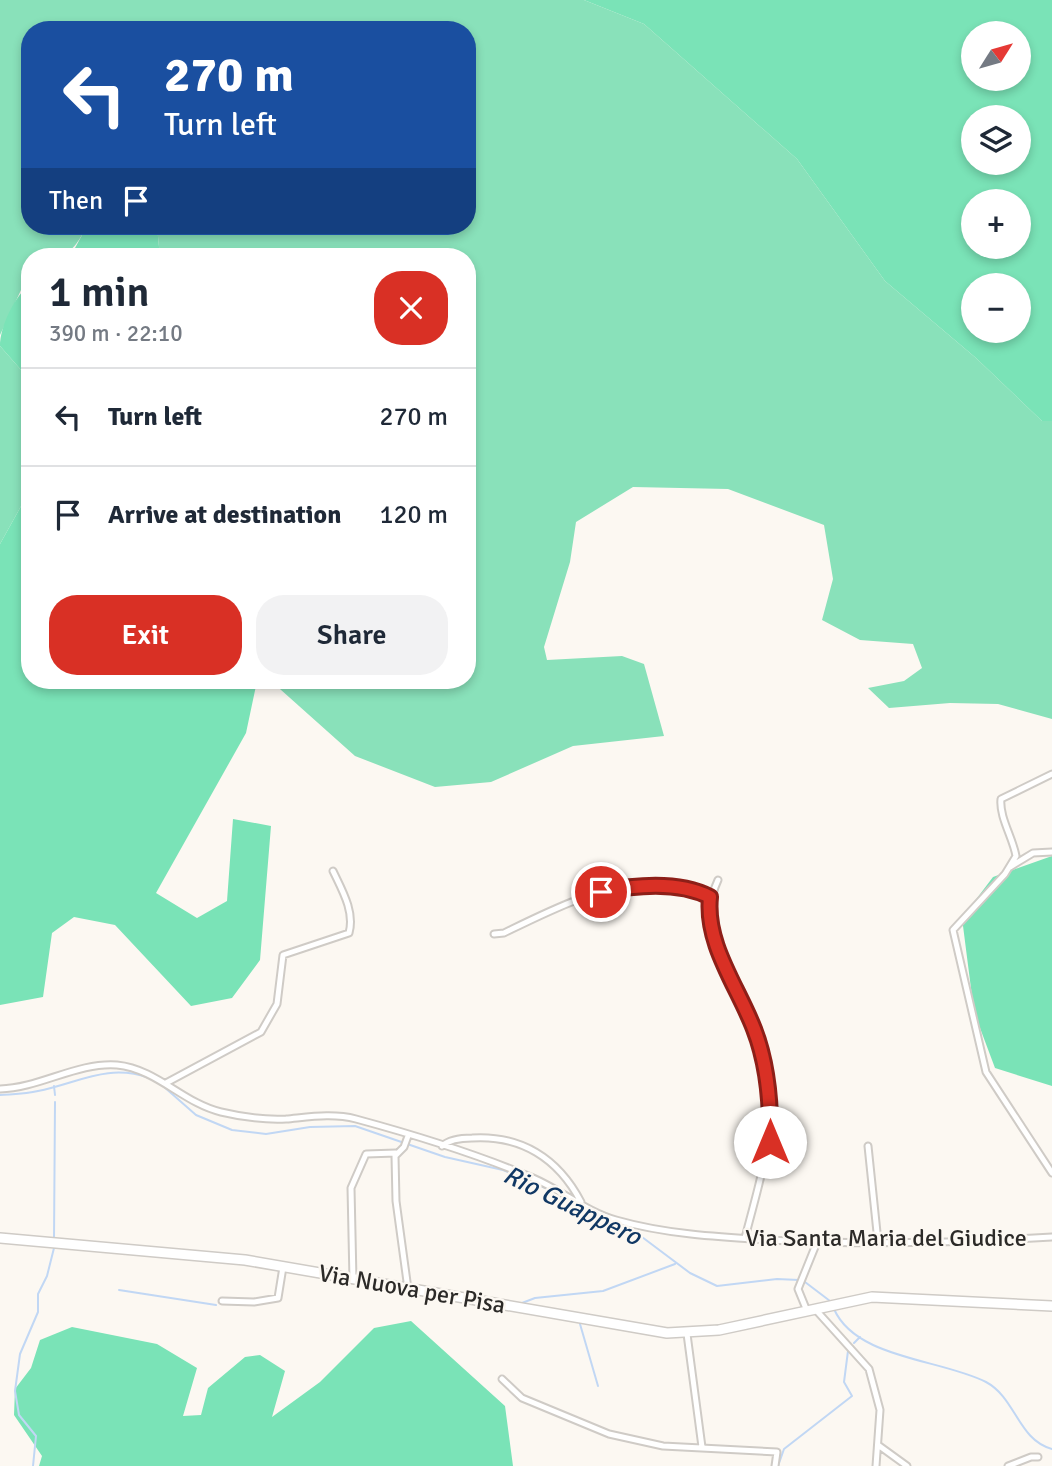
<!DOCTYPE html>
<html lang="en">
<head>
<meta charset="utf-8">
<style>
	body { margin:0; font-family:Signika,sans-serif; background:#f2f2f3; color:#1f2937; height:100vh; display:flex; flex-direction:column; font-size:26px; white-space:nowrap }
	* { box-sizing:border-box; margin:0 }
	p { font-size:23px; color:#747a83 }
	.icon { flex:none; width:38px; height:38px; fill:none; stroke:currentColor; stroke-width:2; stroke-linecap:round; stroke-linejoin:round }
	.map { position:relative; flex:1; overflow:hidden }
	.side { position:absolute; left:21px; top:248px; width:455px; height:441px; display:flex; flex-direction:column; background:#fff; border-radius:28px; box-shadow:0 4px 10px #0003 }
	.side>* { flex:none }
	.guide { position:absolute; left:21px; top:21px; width:455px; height:214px; border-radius:28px; box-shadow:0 4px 10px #0003; background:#1a4fa0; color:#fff; overflow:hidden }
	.needle { width:46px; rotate:53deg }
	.fabs { position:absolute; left:961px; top:21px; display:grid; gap:14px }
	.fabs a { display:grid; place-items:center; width:70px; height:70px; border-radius:50%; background:#fff; box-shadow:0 4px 10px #0003; font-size:35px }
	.pin { position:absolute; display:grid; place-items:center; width:60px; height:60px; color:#fff; margin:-30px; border:4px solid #fff; border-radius:50%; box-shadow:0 2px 7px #0007 }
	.me { position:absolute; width:77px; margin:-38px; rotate:0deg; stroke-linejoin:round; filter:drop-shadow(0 0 5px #0008) }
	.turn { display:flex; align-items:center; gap:24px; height:147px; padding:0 28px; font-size:32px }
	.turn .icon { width:91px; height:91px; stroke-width:2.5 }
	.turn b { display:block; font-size:49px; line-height:60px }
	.then { display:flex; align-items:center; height:66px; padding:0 28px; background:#0003; gap:14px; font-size:26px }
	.round { display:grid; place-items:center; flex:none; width:74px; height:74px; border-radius:28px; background:#f2f2f3 }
	.head { display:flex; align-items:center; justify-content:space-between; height:119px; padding:0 28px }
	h1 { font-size:42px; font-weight:600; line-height:52px }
	.button { display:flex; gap:14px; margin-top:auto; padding:14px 28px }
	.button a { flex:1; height:80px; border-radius:28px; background:#d93025; color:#fff; font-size:28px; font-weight:600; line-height:80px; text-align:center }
	.button a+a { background:#f2f2f3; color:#1f2937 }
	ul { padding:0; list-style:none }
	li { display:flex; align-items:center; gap:21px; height:98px; padding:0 28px; border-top:2px solid #e0e1e3 }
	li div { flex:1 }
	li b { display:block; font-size:26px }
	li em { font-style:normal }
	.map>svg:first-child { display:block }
	.green { fill:#89e1ba }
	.forest { fill:#7ae3b7; fill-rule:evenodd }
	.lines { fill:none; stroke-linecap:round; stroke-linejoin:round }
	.stream { stroke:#c1d7f4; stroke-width:2 }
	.street-casing { stroke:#cfcbc6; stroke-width:9 }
	.primary-casing { stroke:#cfcbc6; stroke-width:12 }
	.street { stroke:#fff; stroke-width:5 }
	.primary { stroke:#fff; stroke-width:9 }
	.route-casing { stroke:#8d1f18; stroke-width:18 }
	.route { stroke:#d93025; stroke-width:12 }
	.labels { text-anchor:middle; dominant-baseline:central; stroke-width:5; stroke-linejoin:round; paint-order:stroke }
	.street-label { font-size:24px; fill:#2c2a28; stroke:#fcf8f2 }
	.water-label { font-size:26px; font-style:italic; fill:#113864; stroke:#fcf8f2 }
</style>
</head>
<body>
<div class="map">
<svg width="1052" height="1466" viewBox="0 0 1052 1466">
	<rect width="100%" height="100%" fill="#fcf8f2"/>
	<!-- green -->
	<path class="green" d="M0,0H584L644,24L797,159L885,281L976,358L1042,421H1052V719L998,704L950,703L889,708L868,688L904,681L922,668L913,644L860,640L822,620L833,579L824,525L728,489L633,487L576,522L570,562L544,647L547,660L622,656L644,664L664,736L573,746L491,782L435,787L355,756L271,681H467V257H160L157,226H467V30H30V226H87C70,258 65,257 30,257V284L21,290L0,335Z
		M0,346L29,379L30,388V490L0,544Z"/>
	<!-- forest -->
	<path class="forest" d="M584,0H1052V421H1042L976,358L885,281L797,159L644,24ZM973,33H1018V79H973ZM973,117H1018V163H973ZM973,201H1018V247H973ZM973,285H1018V331H973Z
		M87,226H157L160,257H63L75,248Z
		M30,284V388L29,379L0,346C0,326 15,296 30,284Z
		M30,490V681H257L246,733L156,893L197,918L227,901L233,819L271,826L260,960L232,998L191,1006L115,925L74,917L52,933L43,997L0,1005V544Z
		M1052,856V1086L995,1068L974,1012L962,918L993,877Z
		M411,1321L505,1406L513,1466H39L42,1456L14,1415L15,1389L31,1368L40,1340L72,1327L157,1344L197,1368L183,1416L201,1415L208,1388L245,1357L260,1355L285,1371L272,1417L320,1382L374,1328Z"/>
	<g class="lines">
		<!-- stream -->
		<path class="stream" d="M54,1086L55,1095
			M163,1086L196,1115L232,1130L266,1134L310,1127L355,1126L445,1157L503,1170L557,1193
			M0,1095C13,1094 26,1094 38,1091C78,1083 108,1063 149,1078
			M577,1205L642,1237L690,1273L717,1286L777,1279L799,1280
			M54,1239L55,1102
			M805,1282L830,1301
			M119,1290L216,1305
			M522,1303L535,1298L603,1291L675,1264
			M834,1309C856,1359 941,1359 986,1382C1016,1398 1018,1440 1052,1449
			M580,1324L598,1386
			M854,1343L860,1337
			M33,1466L36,1436L19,1415L15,1391L20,1354L38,1312V1294L47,1276L54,1248
			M778,1466L784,1449L852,1396L844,1382L848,1351"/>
		<!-- street casing -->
		<g class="street-casing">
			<path id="street" d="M1052,774L1001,799C999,817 1013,838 1016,856L1005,874L953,930L986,1072L1052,1173
				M1010,867L1033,853L1052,852
				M718,880C697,924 727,969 746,1010C757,1032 764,1057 767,1081C775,1141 759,1182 745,1238
				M494,934L504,933C539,916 607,881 647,885C652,885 657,888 663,889C681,890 692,888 710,897
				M166,1083L261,1032L277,1004L283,955L349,933C355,912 342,890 333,871
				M0,1089C40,1088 77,1062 117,1065C157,1069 183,1103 221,1112C242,1117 264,1120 286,1119C309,1117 333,1113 356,1119C415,1135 477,1154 533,1178C561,1190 587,1212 616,1220C665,1234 717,1237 768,1240C862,1245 957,1243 1052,1237
				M408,1136L404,1147L395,1156L396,1201L408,1289
				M442,1146C450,1139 461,1138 472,1138C521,1135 558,1158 581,1202
				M868,1146L878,1242
				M353,1280L351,1188L366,1154L396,1153
				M222,1301L254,1302L278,1298L283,1267
				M815,1309L869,1369L880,1410L876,1466
				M807,1311L798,1289L817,1242
				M687,1334L702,1447
				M502,1379L522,1398L609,1434L663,1446L777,1452L775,1466
				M878,1445L907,1466
				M1008,1466L1031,1457H1038"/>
		</g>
		<!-- primary casing -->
		<g class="primary-casing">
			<path id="primary" d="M0,1238L245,1260L667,1333L719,1330L872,1297L1052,1306"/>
		</g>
		<!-- street -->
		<use href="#street" class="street"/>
		<!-- primary -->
		<use href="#primary" class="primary"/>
	</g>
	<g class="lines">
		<!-- route casing -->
		<g class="route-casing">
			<path id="route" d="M601,892C635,885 679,881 710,897C705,944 738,987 754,1029C768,1065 771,1104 770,1142"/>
		</g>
		<!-- route -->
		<use href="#route" class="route"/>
	</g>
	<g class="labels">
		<!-- street labels -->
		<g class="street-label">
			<text x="886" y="1238">Via Santa Maria del Giudice</text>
			<text transform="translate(412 1289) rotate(10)">Via Nuova per Pisa</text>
		</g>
		<!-- water labels -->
		<g class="water-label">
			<text transform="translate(572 1206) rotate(26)">Rio Guappero</text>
		</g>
	</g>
</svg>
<div class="fabs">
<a><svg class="needle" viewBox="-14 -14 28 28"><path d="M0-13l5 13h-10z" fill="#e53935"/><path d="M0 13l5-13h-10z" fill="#747a83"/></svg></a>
<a><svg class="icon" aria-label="layers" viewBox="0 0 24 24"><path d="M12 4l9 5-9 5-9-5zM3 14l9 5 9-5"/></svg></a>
<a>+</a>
<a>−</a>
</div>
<div class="pin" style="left:601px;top:892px;background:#d93025"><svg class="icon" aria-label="arrive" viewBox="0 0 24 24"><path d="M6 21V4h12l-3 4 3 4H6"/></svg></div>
<svg class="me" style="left:770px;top:1142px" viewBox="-20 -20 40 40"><circle r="19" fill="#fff"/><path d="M0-13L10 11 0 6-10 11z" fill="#d93025"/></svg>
<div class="guide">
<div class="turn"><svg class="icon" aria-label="left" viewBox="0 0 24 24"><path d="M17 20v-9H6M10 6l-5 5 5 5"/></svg><div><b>270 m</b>Turn left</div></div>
<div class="then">Then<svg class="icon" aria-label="arrive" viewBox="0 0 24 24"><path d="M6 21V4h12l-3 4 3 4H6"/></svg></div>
</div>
<section class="side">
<div class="head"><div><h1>1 min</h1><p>390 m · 22:10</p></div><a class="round" style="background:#d93025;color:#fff"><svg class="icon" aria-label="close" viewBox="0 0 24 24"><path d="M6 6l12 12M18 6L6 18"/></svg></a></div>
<ul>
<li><svg class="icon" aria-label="left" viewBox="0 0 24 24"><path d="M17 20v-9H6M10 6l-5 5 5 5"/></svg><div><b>Turn left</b></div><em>270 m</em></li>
<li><svg class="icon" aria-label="arrive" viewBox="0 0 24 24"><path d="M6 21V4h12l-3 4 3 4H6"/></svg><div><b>Arrive at destination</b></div><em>120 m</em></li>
</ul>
<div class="button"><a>Exit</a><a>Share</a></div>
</section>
</div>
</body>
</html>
